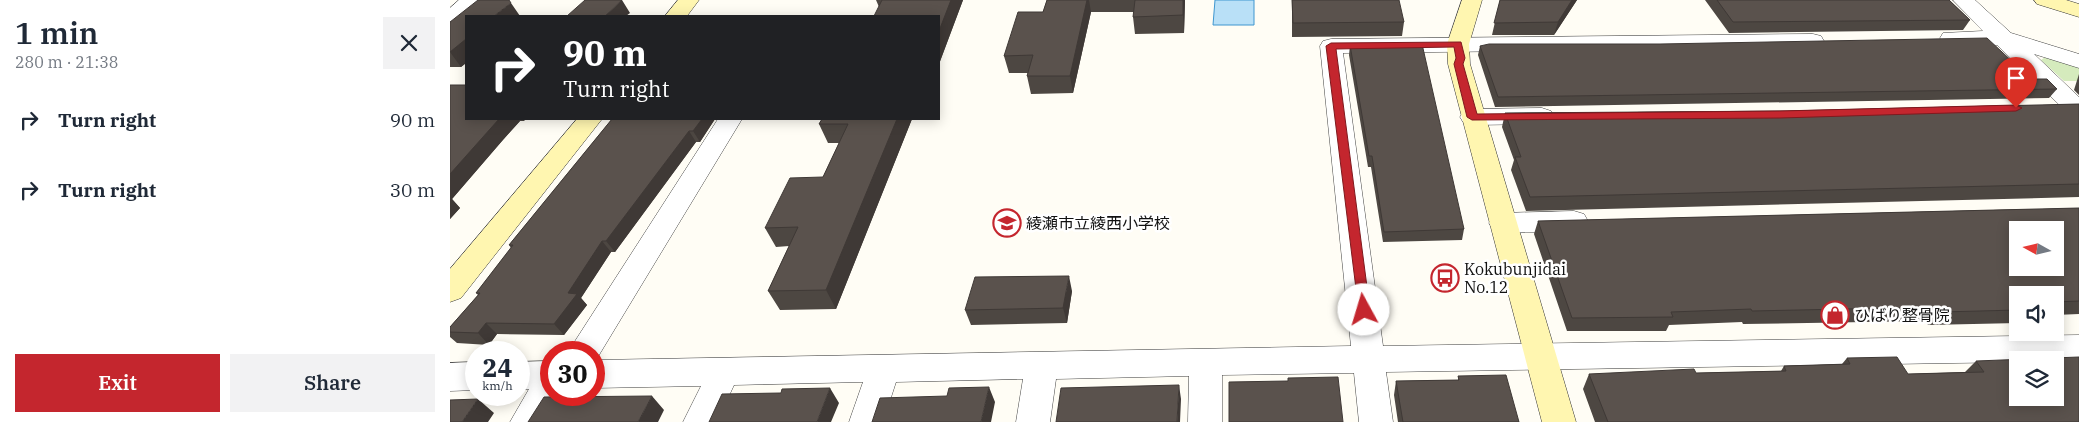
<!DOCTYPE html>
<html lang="en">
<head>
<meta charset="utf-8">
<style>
	body { margin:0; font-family:"IBM Plex Serif","Noto Sans JP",serif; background:#f2f2f3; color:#1f2937; height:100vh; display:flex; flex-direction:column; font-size:19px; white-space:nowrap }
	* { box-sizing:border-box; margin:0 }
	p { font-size:16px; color:#747a83 }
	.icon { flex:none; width:28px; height:28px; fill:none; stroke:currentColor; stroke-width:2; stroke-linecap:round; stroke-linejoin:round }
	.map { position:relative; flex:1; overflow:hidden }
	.details { display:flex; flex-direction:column; background:#fff; width:450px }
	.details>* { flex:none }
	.top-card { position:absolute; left:15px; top:15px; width:475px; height:105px; border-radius:0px; box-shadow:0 2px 12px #0003; background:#202124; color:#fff; overflow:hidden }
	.needle { width:32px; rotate:278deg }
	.fabs { position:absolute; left:1559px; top:221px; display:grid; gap:10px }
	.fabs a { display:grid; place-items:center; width:55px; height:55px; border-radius:0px; background:#fff; box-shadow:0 2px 12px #0003; font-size:25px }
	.speed { position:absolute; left:15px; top:341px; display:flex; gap:10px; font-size:25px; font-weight:700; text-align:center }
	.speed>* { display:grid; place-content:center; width:65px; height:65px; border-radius:50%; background:#fff; box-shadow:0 2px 12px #0003; line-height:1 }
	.speed small { font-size:12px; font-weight:400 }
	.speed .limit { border:8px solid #d22; background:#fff; color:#111 }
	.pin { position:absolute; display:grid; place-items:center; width:42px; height:42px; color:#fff; margin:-51px -21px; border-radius:50% 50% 50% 0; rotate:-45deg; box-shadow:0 0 5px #0007 }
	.pin .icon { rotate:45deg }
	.me { position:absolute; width:55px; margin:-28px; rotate:354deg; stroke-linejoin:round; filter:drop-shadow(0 0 4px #0008) }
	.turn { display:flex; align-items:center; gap:18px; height:105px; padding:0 15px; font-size:22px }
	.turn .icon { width:65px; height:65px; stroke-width:2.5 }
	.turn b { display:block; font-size:35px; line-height:42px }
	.round { display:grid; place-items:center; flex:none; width:52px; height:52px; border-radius:0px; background:#f2f2f3 }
	.overview { display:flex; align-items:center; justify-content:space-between; height:85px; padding:0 15px }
	h1 { font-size:30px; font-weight:600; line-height:38px }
	.button { display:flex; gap:10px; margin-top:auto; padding:10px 15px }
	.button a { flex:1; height:58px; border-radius:0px; background:#c4262e; color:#fff; font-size:20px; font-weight:600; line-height:58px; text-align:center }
	.button a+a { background:#f2f2f3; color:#1f2937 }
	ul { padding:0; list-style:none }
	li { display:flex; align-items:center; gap:15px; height:70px; padding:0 15px }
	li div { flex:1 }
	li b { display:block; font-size:19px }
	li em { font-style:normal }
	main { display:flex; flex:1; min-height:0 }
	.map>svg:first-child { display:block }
	.green { fill:#d5ebbd }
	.water { fill:#b9e0f7; stroke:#3f96cf }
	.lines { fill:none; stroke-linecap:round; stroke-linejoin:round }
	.street-casing { stroke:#444; stroke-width:1 }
	.secondary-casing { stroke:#333; stroke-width:1 }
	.street { fill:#fff; fill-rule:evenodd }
	.secondary { fill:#fff6b0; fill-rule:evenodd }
	.wall { fill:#4d4742 }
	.shaded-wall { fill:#3f3936 }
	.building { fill:#5a524d; stroke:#3f3936; fill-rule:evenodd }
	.route { fill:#c4262e; stroke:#7f191e }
	.labels { text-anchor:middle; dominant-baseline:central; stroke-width:5; stroke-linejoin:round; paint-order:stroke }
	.poi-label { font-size:16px; fill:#111; stroke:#fff; text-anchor:start }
</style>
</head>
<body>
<main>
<section class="details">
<div class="overview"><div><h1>1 min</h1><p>280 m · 21:38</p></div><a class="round"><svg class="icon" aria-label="close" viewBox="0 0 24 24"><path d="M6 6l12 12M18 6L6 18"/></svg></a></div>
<ul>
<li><svg class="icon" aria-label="right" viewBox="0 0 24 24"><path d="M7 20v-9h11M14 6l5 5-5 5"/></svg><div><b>Turn right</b></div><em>90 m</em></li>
<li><svg class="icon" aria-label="right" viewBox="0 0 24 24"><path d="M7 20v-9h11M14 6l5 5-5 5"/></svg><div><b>Turn right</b></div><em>30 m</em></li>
</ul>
<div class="button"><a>Exit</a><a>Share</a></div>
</section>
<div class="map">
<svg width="1629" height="422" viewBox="0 0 1629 422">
	<rect width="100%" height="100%" fill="#fffdf5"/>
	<!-- green -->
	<path class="green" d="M1597,56L1629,66V81H1614L1591,60Z"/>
	<!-- water -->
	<path class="water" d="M765,0H804V25H763Z"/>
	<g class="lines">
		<!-- street casing -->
		<g class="street-casing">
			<path id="street" d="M9,0H31L8,24L0,25V8Z
				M1503,0H1525L1561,33L1629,54V68L1584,54L1629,97V118L1620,115L1547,45L1493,43L1490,38L1493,33L1533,31Z
				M1363,34L1371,36L1374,41L1371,46L1363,48L893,53L933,346L1629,335V361L1568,360V362L936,372L943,422H909L904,373L772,375V422H738L739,376L606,379L600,422H566L573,379L446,382L433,422H399L413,382L284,385L267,422H233L251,386L144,388V352H118L268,119H292L146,360L901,346L870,46L873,41L881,39Z
				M1092,108L1101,111L1104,116L1101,121L1092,124L1022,125L1013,122L1010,117L1013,112L1022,109Z
				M1124,211L1134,214L1138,221L1134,228L1124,231L1053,233L1043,230L1039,223L1043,216L1053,213Z
				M101,361V395H112L95,422H60L79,389L69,390V362Z
				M26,362V390L0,391V363Z"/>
		</g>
		<!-- secondary casing -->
		<g class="secondary-casing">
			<path id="secondary" d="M228,0H249L237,16H215Z
				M1012,0H1032L1019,44L1020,64L1126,422H1092L998,64L997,44Z
				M1584,0H1616L1629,4V17L1587,4Z
				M127,119H152L11,298L0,302V269Z"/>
		</g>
		<!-- street -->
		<use href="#street" class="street"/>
		<!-- secondary -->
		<use href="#secondary" class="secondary"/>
	</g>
	<!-- wall -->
	<path class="wall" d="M426,0H513L489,64V16L429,7Z
		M597,0H735L734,33L685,34L683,17L684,12H641L623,93L581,94L577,76L578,73H559L554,56L593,12Z
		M842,0L954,22L952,36L842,37Z
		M1050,0H1127L1104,35H1042Z
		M1255,0H1499L1520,20L1513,30L1279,33Z
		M16,16V63L11,67H0V22Z
		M900,45L1014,229L1012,240L933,242L921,167H918L899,55Z
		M1030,46L1581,79L1607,89L1599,98L1045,107L1028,55Z
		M1629,74V95L1624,90Z
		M0,85L16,119H76L74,121H70L52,141L2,199L10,208L0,219Z
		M1629,104V197L1076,211L1061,170L1064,160L1052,127L1055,113L1337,111Z
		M162,119H265L250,142H246L165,252H161L131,298L137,305L114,335L47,334L39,345L7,343L0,337V327L28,295L26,293L61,248L59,245Z
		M372,119H462L386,309L330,310L318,291L339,246L326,247L315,228L373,177L389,143H378L369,124Z
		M1629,208V314L1605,315V295H1568V323L1478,325L1475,321L1293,324L1292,322L1219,325L1216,331H1117L1084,234L1088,221Z
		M622,291L617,323L521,325L515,310Z
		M1397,358L1458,374L1515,372L1526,361L1629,422H1145L1133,389L1139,374L1246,373L1331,371L1334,366L1392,364Z
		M1008,376L1069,422H948L944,395L946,381L1008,380Z"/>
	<!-- shaded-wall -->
	<path class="shaded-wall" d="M172,0L180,13L176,16H155Z
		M501,0H513L489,64V31Z
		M637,0H639L641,12L623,93L620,76Z
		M733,0H735L734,33L733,15Z
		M1122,0H1127L1104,35L1108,22Z
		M61,3L70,16H44Z
		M16,39V63L11,67L0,52Z
		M49,119H68L70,121L52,141L2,199L10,208L0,219V174Z
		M252,119H265L250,142L243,131Z
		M447,119H462L386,309L376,290Z
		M239,131L246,142L165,252L156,241Z
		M152,241L161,252L131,298L137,305L114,335L104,324L118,293Z
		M619,276L622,291L617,323L613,308Z
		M36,323L47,334L39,345L28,333Z
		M729,385L731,399L730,422H727Z
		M539,387L545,402L541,422H531Z
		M380,388L389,403L381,422H367Z
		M202,396L214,410L208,422H188Z
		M28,399L44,413L38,422H12Z"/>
	<!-- building -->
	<path class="building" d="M28,0H59L61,3L44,16H16V39L0,52V22Z
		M135,0H172L155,16H117Z
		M432,0H501L489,31V16H424Z
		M597,0H637L620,76H577L583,55L554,56L568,12H593Z
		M685,0H733V15L683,17Z
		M842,0H949L954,22L843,23Z
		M1050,0H1122L1108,22L1044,23Z
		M1267,0H1499L1520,20L1283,22Z
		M1537,38L1581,79H1597L1607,89L1048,97L1030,46L1039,44H1210Z
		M972,44L1014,229L934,232L922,156H919L900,45Z
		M0,85H16V119H49L0,174Z
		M1629,104V184L1080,197L1065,157H1071L1055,113L1337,111Z
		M162,119H252L243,131H239L156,241H152L118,293L127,294L104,324L36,323L28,333L0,332V327L30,293H26L63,245H59Z
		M372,119H447L376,290L318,291L348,227L315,228L340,178L373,177L398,124H369Z
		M1629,208V301L1605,302V295H1568V310L1490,312L1487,307L1302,311L1301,309L1221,312L1223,317L1122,318L1088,221ZM1568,230H1605V268H1568Z
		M619,276L613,308L515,310L525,277Z
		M1447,357L1458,374L1534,372L1526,361L1629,357V422H1158L1139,374L1244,369L1246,373L1336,371L1334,366L1400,364L1397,358ZM1568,360H1605V398H1568Z
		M1056,375L1069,422H953L946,381L1009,380L1008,376Z
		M888,377L893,422H779V382L838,381V378Z
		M729,385L727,422H606L611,388Z
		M539,387L531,422H422L430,398L497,396L499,388Z
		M380,388L367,422H259L272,394L331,393L332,389Z
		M202,396L188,422H78L94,397Z
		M28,399L12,422H0V400Z"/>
	<!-- route -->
	<path class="route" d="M1011,42L1015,58L1013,64L1027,114L1330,111L1566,105L1572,108L1566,111L1330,118L1022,120L1017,117L1004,64L1006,58L1004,47L886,49L920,310L914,314L909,313L876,46L881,43Z"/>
	<!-- icons -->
	<defs>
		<g id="school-ring" transform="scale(1.4375)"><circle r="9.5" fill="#fff" stroke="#c4262e" stroke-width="1.5"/><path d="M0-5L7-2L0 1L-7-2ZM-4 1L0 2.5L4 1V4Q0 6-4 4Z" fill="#c4262e"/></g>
		<g id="bus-ring" transform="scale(1.4375)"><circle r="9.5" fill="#fff" stroke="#c4262e" stroke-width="1.5"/><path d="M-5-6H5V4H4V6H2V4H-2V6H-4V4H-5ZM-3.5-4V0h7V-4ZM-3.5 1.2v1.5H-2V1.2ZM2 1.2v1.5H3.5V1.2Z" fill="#c4262e"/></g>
		<g id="shop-ring" transform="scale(1.4375)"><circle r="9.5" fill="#fff" stroke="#c4262e" stroke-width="1.5"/><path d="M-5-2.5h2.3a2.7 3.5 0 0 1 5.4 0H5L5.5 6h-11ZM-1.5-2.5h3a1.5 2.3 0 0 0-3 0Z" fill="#c4262e"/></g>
	</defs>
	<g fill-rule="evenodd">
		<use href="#school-ring" x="557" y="223"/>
		<use href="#bus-ring" x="995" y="278"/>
		<use href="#shop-ring" x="1385" y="315"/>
	</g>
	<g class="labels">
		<!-- poi labels -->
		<g class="poi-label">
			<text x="576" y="223">綾瀬市立綾西小学校</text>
			<text x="1014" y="269">Kokubunjidai<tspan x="1014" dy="18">No.12</tspan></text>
			<text x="1404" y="315">ひばり整骨院</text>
		</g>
	</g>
</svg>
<div class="fabs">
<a><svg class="needle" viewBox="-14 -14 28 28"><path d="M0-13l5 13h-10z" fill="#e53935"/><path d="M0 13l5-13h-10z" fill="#747a83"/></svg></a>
<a><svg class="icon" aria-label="sound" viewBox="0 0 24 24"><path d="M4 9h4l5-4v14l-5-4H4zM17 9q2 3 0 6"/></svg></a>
<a><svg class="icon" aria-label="layers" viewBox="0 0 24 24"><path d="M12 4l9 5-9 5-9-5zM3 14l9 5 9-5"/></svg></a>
</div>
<div class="speed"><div>24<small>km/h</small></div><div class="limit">30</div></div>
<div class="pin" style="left:1566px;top:108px;background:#d93025"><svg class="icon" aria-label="arrive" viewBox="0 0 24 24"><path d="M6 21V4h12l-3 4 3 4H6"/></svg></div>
<svg class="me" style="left:914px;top:310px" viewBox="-20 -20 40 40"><circle r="19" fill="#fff"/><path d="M0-13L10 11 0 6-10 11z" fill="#c4262e"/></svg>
<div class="top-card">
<div class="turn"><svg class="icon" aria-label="right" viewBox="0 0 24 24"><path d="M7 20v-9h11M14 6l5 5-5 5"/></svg><div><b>90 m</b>Turn right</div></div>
</div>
</div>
</main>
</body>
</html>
